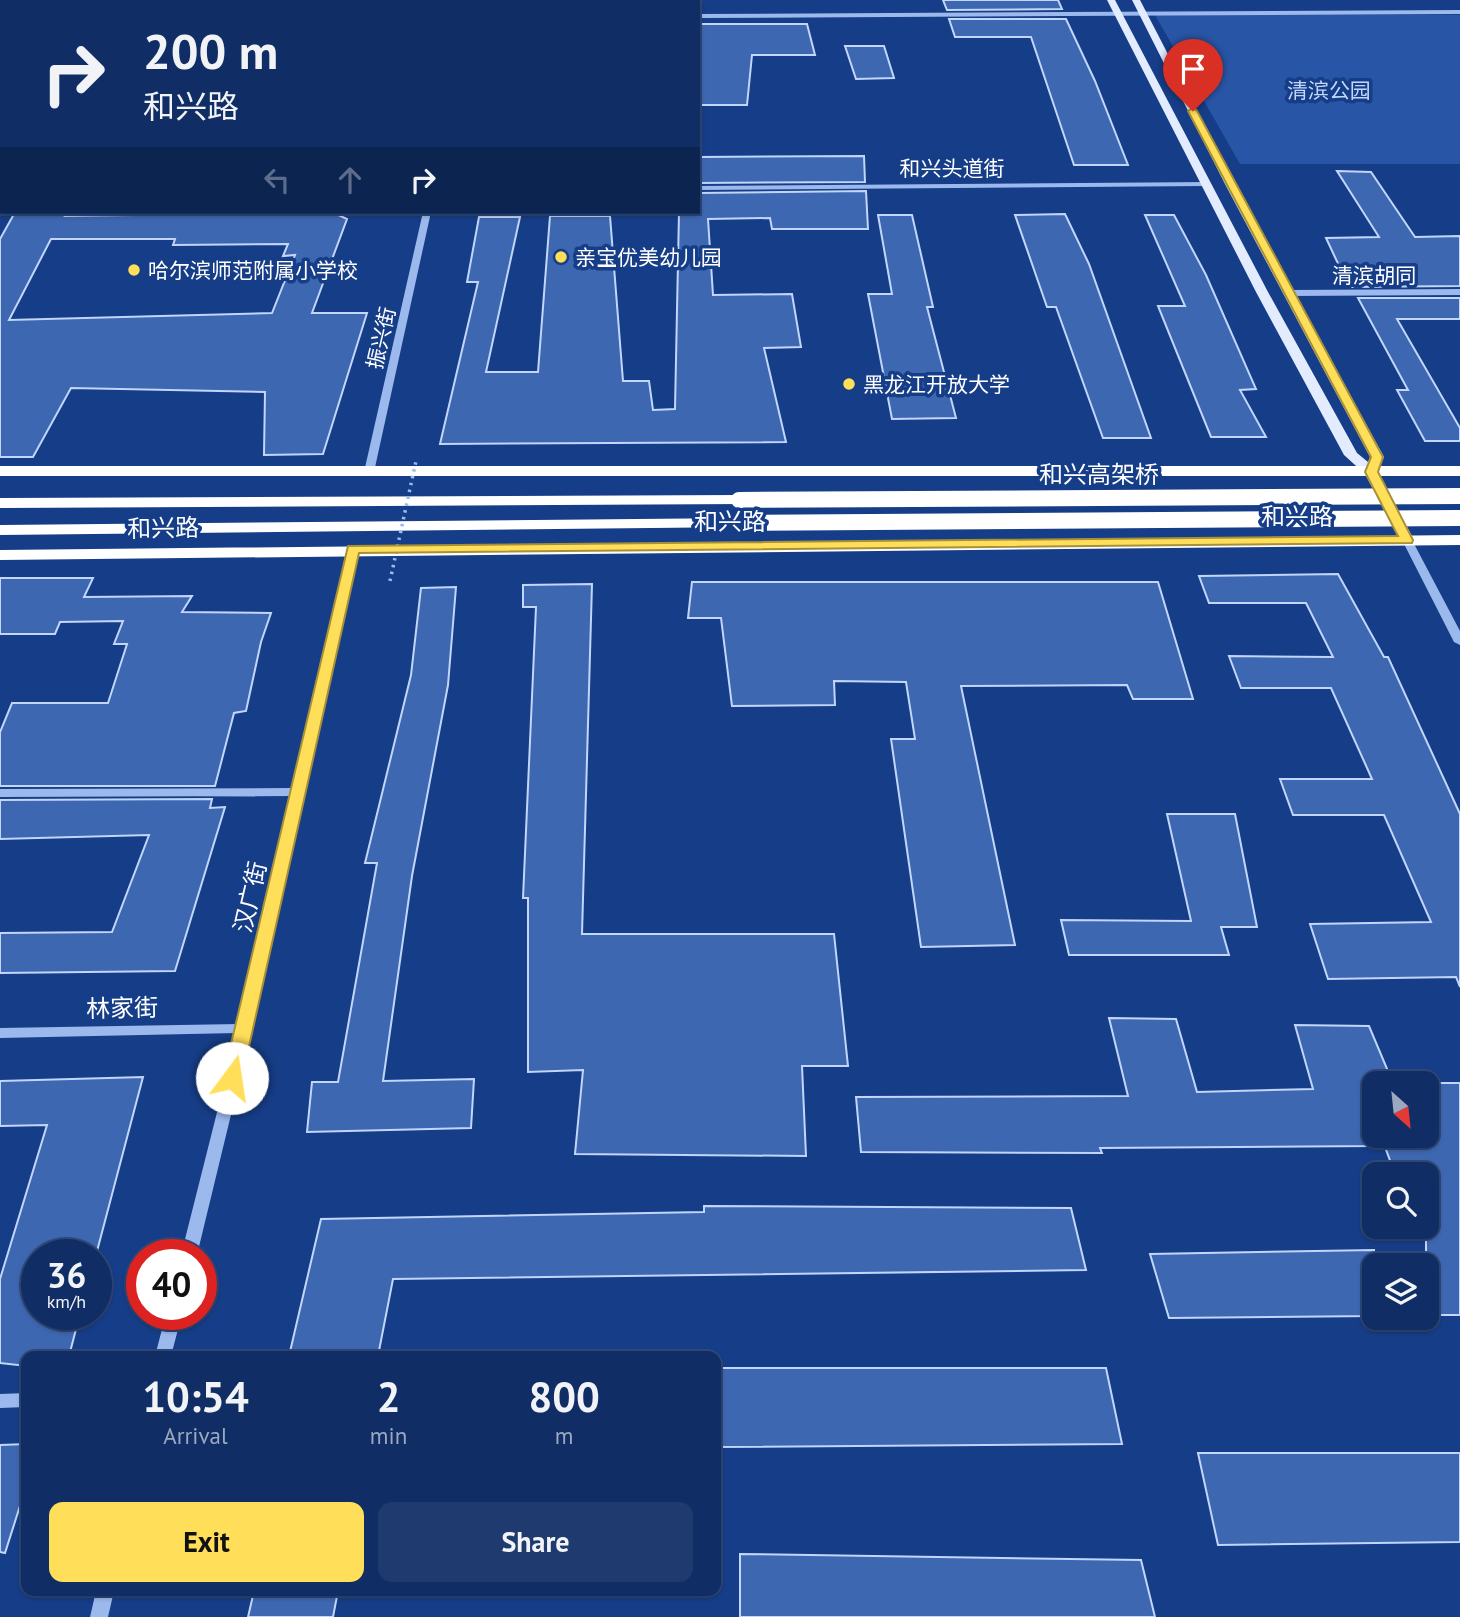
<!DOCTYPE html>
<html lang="en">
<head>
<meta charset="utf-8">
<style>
	body { margin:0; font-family:"PT Sans","Noto Sans SC",sans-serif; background:#1e3a6e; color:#f1f3f6; height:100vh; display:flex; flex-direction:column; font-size:26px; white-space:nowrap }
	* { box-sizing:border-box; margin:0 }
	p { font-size:23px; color:#9ca8bf }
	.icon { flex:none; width:38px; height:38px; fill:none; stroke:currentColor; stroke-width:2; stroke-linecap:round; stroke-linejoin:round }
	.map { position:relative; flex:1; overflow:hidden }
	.panel { position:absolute; left:21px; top:1351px; width:700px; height:245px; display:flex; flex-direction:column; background:#102e65; border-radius:14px; box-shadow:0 2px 5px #0004,0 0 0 2px #304a79 }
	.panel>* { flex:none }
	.hud { position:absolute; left:0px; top:0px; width:700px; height:214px; box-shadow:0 2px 5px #0004,0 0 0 2px #304a79; background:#102e65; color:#f1f3f6; overflow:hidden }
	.needle { width:46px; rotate:153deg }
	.buttons { position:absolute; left:1362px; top:1071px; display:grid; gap:14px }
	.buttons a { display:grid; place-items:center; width:77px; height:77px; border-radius:14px; background:#102e65; box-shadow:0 2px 5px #0004,0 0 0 2px #304a79; font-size:35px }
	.speed { position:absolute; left:21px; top:1239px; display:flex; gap:14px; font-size:35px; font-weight:700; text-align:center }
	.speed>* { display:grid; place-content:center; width:91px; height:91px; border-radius:50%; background:#102e65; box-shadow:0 2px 5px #0004,0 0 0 2px #304a79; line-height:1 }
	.speed small { font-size:18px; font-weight:400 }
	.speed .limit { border:10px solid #d22; background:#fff; color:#111 }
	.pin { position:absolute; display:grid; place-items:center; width:60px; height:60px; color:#fff; margin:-72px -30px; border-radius:50% 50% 50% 0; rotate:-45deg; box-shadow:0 0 7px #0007 }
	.pin .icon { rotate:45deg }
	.me { position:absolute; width:77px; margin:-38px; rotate:14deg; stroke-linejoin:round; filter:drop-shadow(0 0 5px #0008) }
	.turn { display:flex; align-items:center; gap:24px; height:147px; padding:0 28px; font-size:32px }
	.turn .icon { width:91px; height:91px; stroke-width:2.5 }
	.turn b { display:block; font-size:49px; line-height:60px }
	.lanes { display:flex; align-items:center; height:66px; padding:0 28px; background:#0003; justify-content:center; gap:35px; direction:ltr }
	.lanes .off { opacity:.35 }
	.eta { display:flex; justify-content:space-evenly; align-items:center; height:119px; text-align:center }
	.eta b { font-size:42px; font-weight:800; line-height:49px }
	.cta { display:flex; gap:14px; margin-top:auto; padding:14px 28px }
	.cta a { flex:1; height:80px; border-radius:14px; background:#ffde59; color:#111; font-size:28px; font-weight:800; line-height:80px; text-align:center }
	.cta a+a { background:#1e3a6e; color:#f1f3f6 }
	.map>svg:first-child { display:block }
	.green { fill:#2855a6 }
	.building { fill:#3e67b1; stroke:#c1d6fa; stroke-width:2; fill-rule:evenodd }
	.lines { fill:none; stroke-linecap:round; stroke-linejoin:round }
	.minor { fill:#9cb9ee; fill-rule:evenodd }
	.major { fill:#e3ebff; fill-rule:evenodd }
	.highway { fill:#fff; fill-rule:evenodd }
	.path-bridge { stroke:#9cb9ee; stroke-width:3.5; stroke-dasharray:2.5 4.5; stroke-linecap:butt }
	.highway-bridge { stroke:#fff; stroke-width:16 }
	.route { fill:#ffde59; stroke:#a6903a; stroke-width:2 }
	.poi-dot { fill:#ffde59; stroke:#163d87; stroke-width:2.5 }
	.labels { text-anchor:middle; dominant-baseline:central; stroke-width:7; stroke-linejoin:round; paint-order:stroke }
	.far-park-label { font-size:21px; fill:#c1d6fa; stroke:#163d87 }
	.far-street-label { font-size:21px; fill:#fff; stroke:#163d87 }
	.far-poi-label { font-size:21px; fill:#fff; stroke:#163d87; text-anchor:start }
	.street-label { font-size:24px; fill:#fff; stroke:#163d87 }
</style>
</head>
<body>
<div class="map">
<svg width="1460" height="1617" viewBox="0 0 1460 1617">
	<rect width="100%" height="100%" fill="#163d87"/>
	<!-- green -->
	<path class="green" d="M1155,15H1460V164H1240Z"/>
	<!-- building -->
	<path class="building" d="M943,0H1058L1062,9L947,10Z
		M949,19H1066L1095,81L1128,165H1074L1031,37H955Z
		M698,24H807L815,55H752L747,105H698Z
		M845,46H884L894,78L856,79Z
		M864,156L865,182L698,183V157Z
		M1337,171L1371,172L1415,237L1460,236V286L1349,287L1326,238L1379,237Z
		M866,191L868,229H772L770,218L708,219L713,295L792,294L801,347L764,348L786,442L440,444L478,282H467L479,217H520L486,372H538L550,216H610L623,381H649L653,410L675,409L679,212H698V193Z
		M332,212L347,219L312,313H367L323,454L264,455L265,392L71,388L33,457H0V239L14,214H66L65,216ZM51,239H175L173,245L288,244L283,256L295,255L272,313L9,320Z
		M1065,214L1089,264L1151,438H1103L1056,307H1047L1015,215Z
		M878,215H912L933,307H927L956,418L892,419L868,294H892Z
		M1145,215H1174L1206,275L1256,389L1240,390L1266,437H1211L1158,306H1185Z
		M1358,298H1460V319H1397L1460,428V441H1425L1397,390H1408Z
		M1338,574L1384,657H1388L1460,814V987L1456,977L1328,979L1310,924L1431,922L1384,815H1293L1280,779H1372L1331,688H1241L1229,656L1333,657L1306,603H1209L1199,576Z
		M0,578H93L84,597L192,596L182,612L271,613L261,642L246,711L234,713L215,786H0V732L12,703H108L127,644H114L123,621L60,622L55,634H0Z
		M692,582H1158L1193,699H1133L1127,685L961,686L1015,945L921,947L891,739H915L906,682L834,681L835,705L732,706L721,618H688Z
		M592,584L582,934H834L848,1066H802L806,1156L575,1154L583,1070L528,1072V898H523L536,607H523V585Z
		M456,587L448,685L412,876L383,1081L474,1079L471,1128L307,1132L312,1082H338L377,863H365L411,675L421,588Z
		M212,799L210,808L225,807L175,971L0,973V933L112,932L149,835L0,839V800Z
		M1167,814H1235L1257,927H1221L1229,955H1069L1061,920L1191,921Z
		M1109,1018L1176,1019L1197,1092L1313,1089L1295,1025L1369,1026L1393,1083H1374V1146L1100,1148L1102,1153L861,1152L856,1097L1128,1096Z
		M143,1077L96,1255H37V1314H80L69,1356H26V1366L0,1363V1279L47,1125L0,1126V1081Z
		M1426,1083H1460V1315H1426V1174H1395L1381,1136H1426Z
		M704,1206L1071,1208L1086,1270L393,1279L378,1356H289L321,1219L704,1212Z
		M1374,1250V1316L1169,1318L1150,1254Z
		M716,1368H1106L1122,1444L716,1447Z
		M26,1444V1487L5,1553L0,1552V1445Z
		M1198,1453H1460V1542L1218,1545Z
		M740,1554L1141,1560L1155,1617H740Z
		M254,1591H338L333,1617H248Z"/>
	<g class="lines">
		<!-- minor -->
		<path class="minor" d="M97,0H104L96,2Z
			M481,0H487V2H481Z
			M1460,10V14L698,18V14Z
			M0,17H2V21H0Z
			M0,142H2V149H0Z
			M1209,182L1210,184L1206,186L698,190V186Z
			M0,191H2V195H0Z
			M423,212H431L374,472L369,475L364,472Z
			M1460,289V295L1289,296L1285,293L1289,290Z
			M1407,537L1412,540L1460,631V645L1454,642L1402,540Z
			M353,546L358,549L305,790L306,792L304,795L252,1028L197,1255H181L237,1033L0,1038V1028L239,1024L291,796L0,797V789L293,788L348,549Z
			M166,1314H182L171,1356H155Z
			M26,1393V1407L0,1408V1394Z
			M96,1591H114L108,1617H90Z"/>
		<!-- major -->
		<path class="major" d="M1107,0H1115L1268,292L1357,453L1368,462L1370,457L1225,184L1132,0H1140L1235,184L1384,457L1378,472L1414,540L1412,543H1402L1365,474L1344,455L1256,292Z"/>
		<!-- highway -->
		<path class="highway" d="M0,466H1460V476H0Z
			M739,495L745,496L748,500L745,504L0,508V498Z
			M740,518L749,523L746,527L0,535V525Z
			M1460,535V545L0,560V550Z"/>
		<!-- path-bridge -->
		<path class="path-bridge" d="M390,581L416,461"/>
		<!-- highway-bridge -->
		<path class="highway-bridge" d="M739,500L1460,496
			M740,523L1460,518"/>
	</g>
	<!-- route -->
	<path class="route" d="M1193,108L1197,111L1383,457L1378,472L1413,540L1412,543L359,553L242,1078L239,1083H226L223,1078L348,546L1398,536L1365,472L1371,457L1188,111Z"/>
	<!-- markers -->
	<g class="poi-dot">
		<circle cx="561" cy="257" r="7"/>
		<circle cx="134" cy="270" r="7"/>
		<circle cx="849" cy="384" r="7"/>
	</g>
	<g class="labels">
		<!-- far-park labels -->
		<g class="far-park-label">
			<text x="1329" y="90">清滨公园</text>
		</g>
		<!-- far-street labels -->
		<g class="far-street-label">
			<text x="952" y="168">和兴头道街</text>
			<text x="1374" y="275">清滨胡同</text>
			<text transform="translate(381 338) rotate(-77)">振兴街</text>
		</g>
		<!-- far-poi labels -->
		<g class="far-poi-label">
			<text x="575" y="257">亲宝优美幼儿园</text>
			<text x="148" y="270">哈尔滨师范附属小学校</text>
			<text x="863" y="384">黑龙江开放大学</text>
		</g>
		<!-- street labels -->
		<g class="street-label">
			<text x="1099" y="474">和兴高架桥</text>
			<text x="1297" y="516">和兴路</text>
			<text x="730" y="521">和兴路</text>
			<text transform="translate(163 528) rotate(-1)">和兴路</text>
			<text transform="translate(250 897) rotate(-77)">汉广街</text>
			<text transform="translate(122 1008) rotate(-1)">林家街</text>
		</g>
	</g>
</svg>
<div class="buttons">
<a><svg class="needle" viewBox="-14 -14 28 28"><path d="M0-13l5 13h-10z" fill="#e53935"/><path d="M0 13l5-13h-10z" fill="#9ca8bf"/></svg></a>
<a><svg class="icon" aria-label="search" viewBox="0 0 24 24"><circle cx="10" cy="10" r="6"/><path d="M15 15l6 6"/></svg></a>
<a><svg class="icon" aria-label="layers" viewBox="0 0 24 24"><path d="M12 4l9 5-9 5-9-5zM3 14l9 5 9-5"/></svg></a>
</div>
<div class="speed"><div>36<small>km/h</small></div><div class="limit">40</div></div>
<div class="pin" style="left:1193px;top:111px;background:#d93025"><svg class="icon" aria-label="arrive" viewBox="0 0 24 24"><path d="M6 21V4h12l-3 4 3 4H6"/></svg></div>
<svg class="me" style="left:232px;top:1078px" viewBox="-20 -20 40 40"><circle r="19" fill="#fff"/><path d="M0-13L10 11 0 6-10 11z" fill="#ffde59"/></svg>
<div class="hud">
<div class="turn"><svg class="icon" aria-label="right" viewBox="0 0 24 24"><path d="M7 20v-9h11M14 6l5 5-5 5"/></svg><div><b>200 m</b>和兴路</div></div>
<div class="lanes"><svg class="icon off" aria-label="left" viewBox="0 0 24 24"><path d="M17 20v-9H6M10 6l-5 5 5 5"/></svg><svg class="icon off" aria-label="ahead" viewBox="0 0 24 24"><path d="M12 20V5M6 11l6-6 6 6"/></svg><svg class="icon" aria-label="right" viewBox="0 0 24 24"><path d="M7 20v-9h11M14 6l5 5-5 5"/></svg></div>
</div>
<section class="panel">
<div class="eta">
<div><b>10:54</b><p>Arrival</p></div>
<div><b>2</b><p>min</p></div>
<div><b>800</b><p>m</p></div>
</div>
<div class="cta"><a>Exit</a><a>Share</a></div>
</section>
</div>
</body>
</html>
